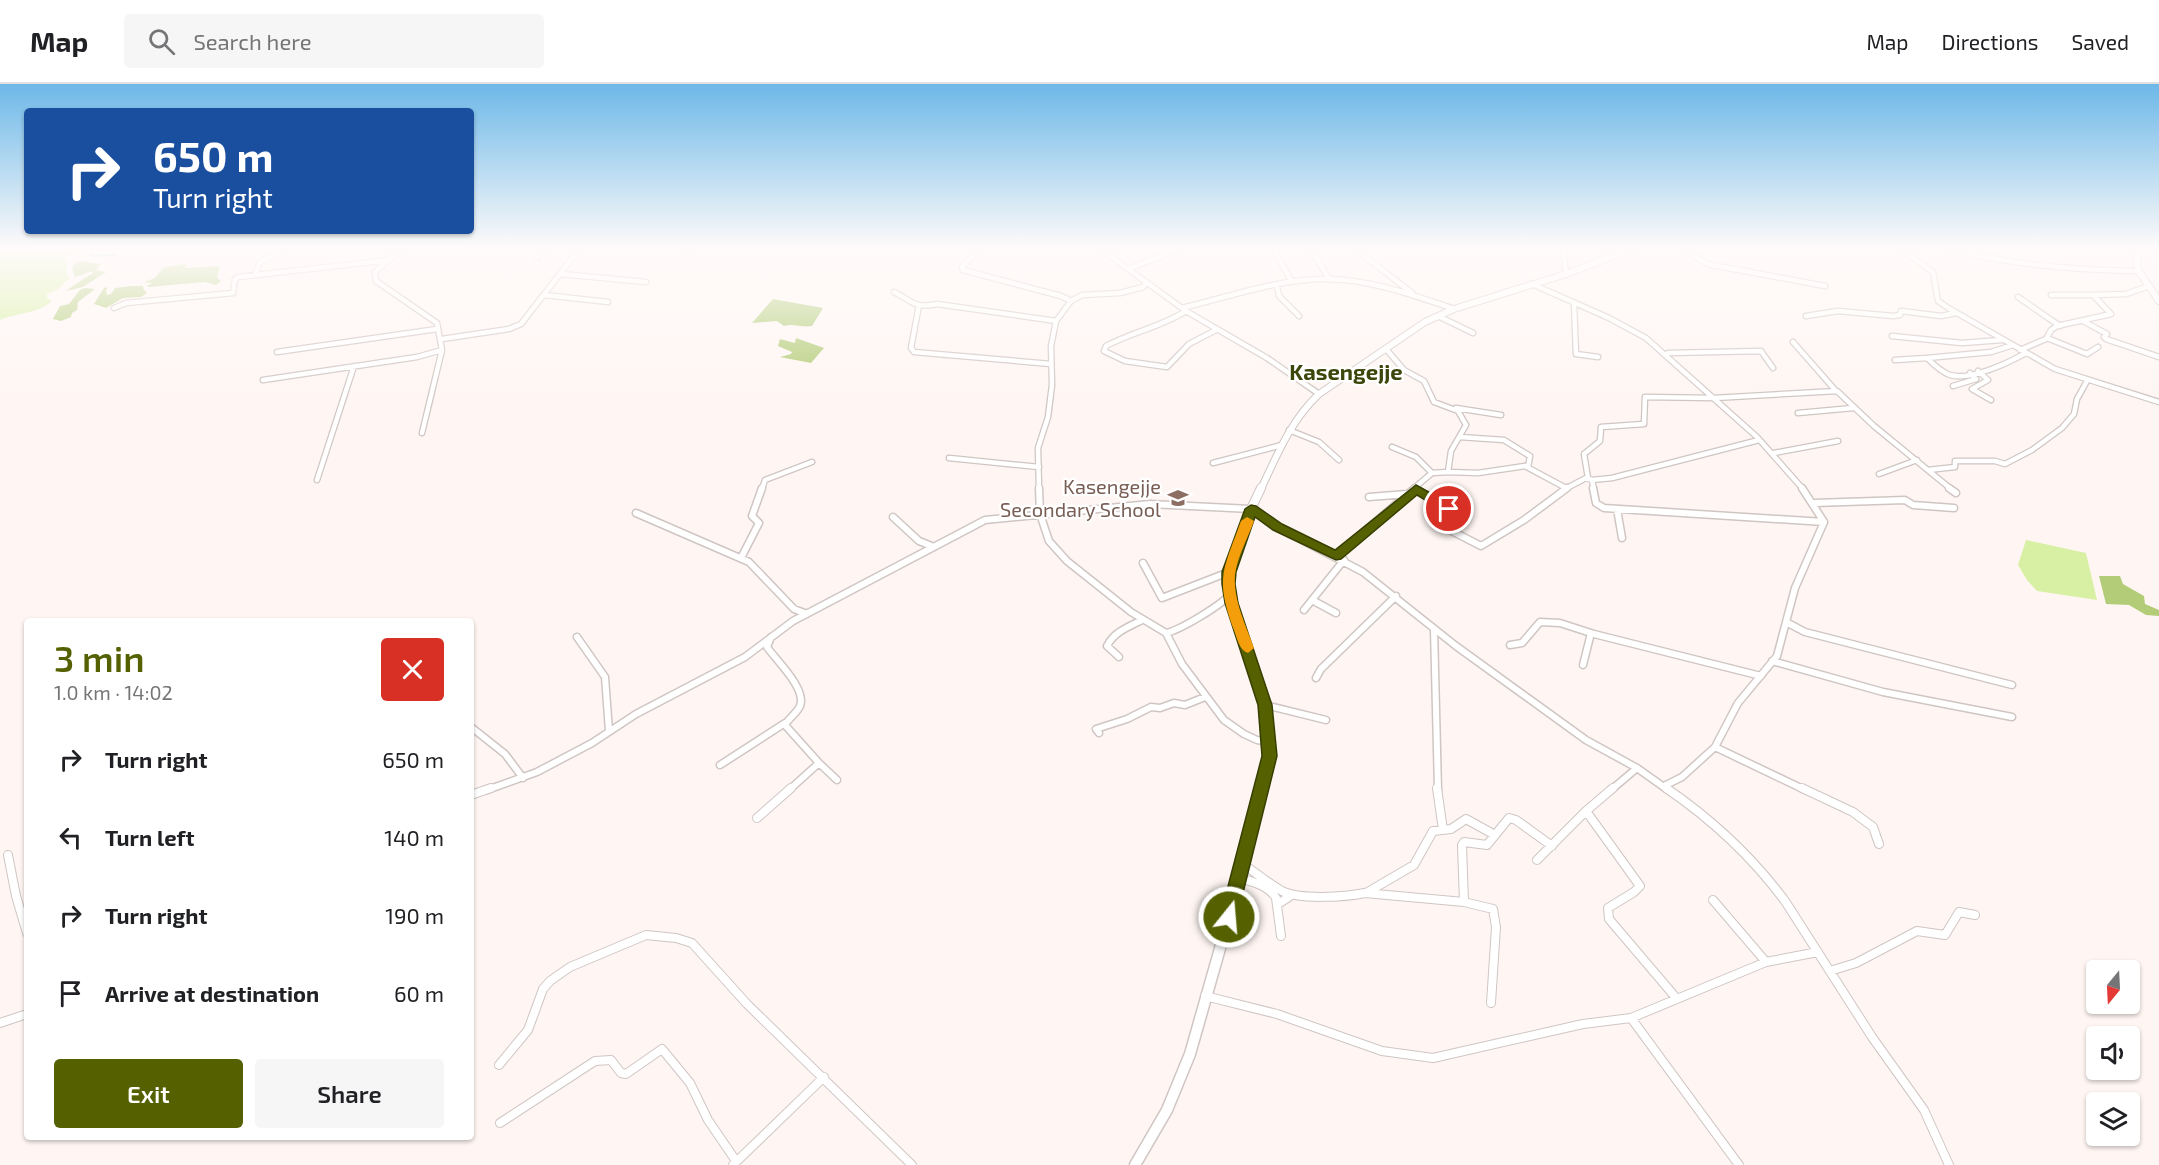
<!DOCTYPE html>
<html lang="en">
<head>
<meta charset="utf-8">
<style>
	body { margin:0; font-family:"Exo 2",sans-serif; background:#f6f6f6; color:#202124; height:100vh; display:flex; flex-direction:column; font-size:22px; white-space:nowrap }
	* { box-sizing:border-box; margin:0 }
	p { font-size:20px; color:#757577 }
	.icon { flex:none; width:33px; height:33px; fill:none; stroke:currentColor; stroke-width:2; stroke-linecap:round; stroke-linejoin:round }
	.map { position:relative; flex:1; overflow:hidden }
	.drawer { position:absolute; left:24px; top:534px; width:450px; height:522px; display:flex; flex-direction:column; background:#fff; border-radius:6px; box-shadow:0 2px 4px #0004 }
	.drawer>* { flex:none }
	.banner { position:absolute; left:24px; top:24px; width:450px; height:126px; border-radius:6px; box-shadow:0 2px 4px #0004; background:#1a4fa0; color:#fff; overflow:hidden }
	.needle { width:39px; rotate:198deg }
	.buttons { position:absolute; left:2086px; top:876px; display:grid; gap:12px }
	.buttons a { display:grid; place-items:center; width:54px; height:54px; border-radius:6px; background:#fff; box-shadow:0 2px 4px #0004; font-size:30px }
	.pin { position:absolute; display:grid; place-items:center; width:51px; height:51px; color:#fff; margin:-26px; border:3px solid #fff; border-radius:50%; box-shadow:0 2px 6px #0007 }
	.me { position:absolute; width:66px; margin:-33px; rotate:17deg; stroke-linejoin:round; filter:drop-shadow(0 0 4px #0008) }
	.turn { display:flex; align-items:center; gap:21px; height:126px; padding:0 30px; font-size:27px }
	.turn .icon { width:78px; height:78px; stroke-width:2.5 }
	.turn b { display:block; font-size:42px; line-height:51px }
	.round { display:grid; place-items:center; flex:none; width:63px; height:63px; border-radius:6px; background:#f6f6f6 }
	.overview { display:flex; align-items:center; justify-content:space-between; height:102px; padding:0 30px }
	h1 { font-size:36px; font-weight:600; line-height:45px; color:#556100 }
	.primary-button { display:flex; gap:12px; margin-top:auto; padding:12px 30px }
	.primary-button a { flex:1; height:69px; border-radius:6px; background:#556100; color:#fff; font-size:24px; font-weight:600; line-height:69px; text-align:center }
	.primary-button a+a { background:#f6f6f6; color:#202124 }
	ul { padding:0; list-style:none }
	li { display:flex; align-items:center; gap:18px; height:78px; padding:0 30px }
	li div { flex:1 }
	li b { display:block; font-size:22px }
	li em { font-style:normal }
	header { display:flex; align-items:center; gap:36px; box-sizing:border-box; height:84px; padding:0 30px; background:#fff; border-bottom:2px solid #e0e0e0 }
	header strong { font-size:28px }
	nav { display:flex; gap:33px; margin-inline-start:auto; font-size:21px }
	.search { width:420px; height:54px; background:#f6f6f6; display:flex; align-items:center; gap:15px; box-sizing:border-box; padding:0 21px; border-radius:6px; color:#757577; font-size:22px }
	.map>svg:first-child { display:block }
	.green { fill:#d7f0a4 }
	.forest { fill:#b2cc77 }
	.lines { fill:none; stroke-linecap:round; stroke-linejoin:round }
	.stream { stroke:#55bde9; stroke-width:1.5 }
	.minor-far2-casing { stroke:#cfc6c3; stroke-width:7 }
	.minor-far1-casing { stroke:#cfc6c3; stroke-width:9 }
	.minor-casing { stroke:#cfc6c3; stroke-width:10 }
	.tertiary-far2-casing { stroke:#cfc6c3; stroke-width:8 }
	.tertiary-far1-casing { stroke:#cfc6c3; stroke-width:10 }
	.tertiary-casing { stroke:#cfc6c3; stroke-width:13 }
	.minor-far2 { stroke:#fff; stroke-width:4.5 }
	.minor-far1 { stroke:#fff; stroke-width:6 }
	.minor { stroke:#fff; stroke-width:8 }
	.tertiary-far2 { stroke:#fff; stroke-width:6 }
	.tertiary-far1 { stroke:#fff; stroke-width:8 }
	.tertiary { stroke:#fff; stroke-width:10 }
	.route { fill:#556100; stroke:#373f00; stroke-width:1.5 }
	.slow { fill:#f59e0b }
	.labels { text-anchor:middle; dominant-baseline:central; stroke-width:4.5; stroke-linejoin:round; paint-order:stroke }
	.education-label { font-size:20px; fill:#785e54; stroke:#fff; text-anchor:end }
	.quarter-label { font-size:22px; font-weight:bold; fill:#3d460a; stroke:#fff }
</style>
</head>
<body>
<header>
<strong>Map</strong>
<div class="search"><svg class="icon" aria-label="search" viewBox="0 0 24 24"><circle cx="10" cy="10" r="6"/><path d="M15 15l6 6"/></svg>Search here</div>
<nav><a>Map</a><a>Directions</a><a>Saved</a></nav>
</header>
<div class="map">
<svg width="2159" height="1081" viewBox="0 0 2159 1081">
	<rect width="100%" height="100%" fill="#fff6f3"/>
	<!-- green -->
	<path class="green" d="M5,164H82L65,174L67,177V191L70,194L58,205L47,210V214L52,217C35,231 19,228 0,236V166Z
		M2026,456L2086,469L2097,516L2037,507L2027,496L2018,481Z"/>
	<!-- forest -->
	<path class="forest" d="M80,177L101,180L96,186L106,188L83,203L66,207C74,201 83,195 93,189L92,187L75,193L72,185L74,180Z
		M183,180L187,181L185,184L220,182L217,193L221,197L216,201L204,198L149,203L147,202L152,199L144,198L155,194L164,183Z
		M132,202H143L144,206L147,209L141,213L123,214L106,224L94,220L104,204L108,203L106,207L107,211L111,210L115,204Z
		M85,204L95,205L78,218L77,226L72,229L71,233L61,237L53,235L60,222L69,220L80,206Z
		M773,215L823,224L812,242C802,244 794,239 784,242L777,237L752,239Z
		M796,254L824,264L811,279L780,273L791,270L792,268L778,262L780,255L795,259Z
		M2099,492H2120L2123,500L2144,512L2145,520L2159,526V532L2146,531L2129,521L2106,520Z"/>
	<g class="lines">
		<!-- stream -->
		<path class="stream" d="M78,164L95,165L90,172L116,171"/>
		<!-- minor-far2 casing -->
		<g class="minor-far2-casing">
			<path id="minor-far2" d="M682,164L688,166
				M972,164L975,170L962,183L963,186L1061,212L1071,217
				M1099,164L1186,227L1267,274L1319,310
				M1273,164L1292,198
				M1310,164L1330,196
				M1354,164L1412,209
				M1563,164L1566,190
				M1682,164L1707,180L1825,202
				M1899,164L1933,188L1938,217L1950,225L2055,285L2159,318
				M1943,164C2007,180 2072,186 2137,187
				M537,174L544,164
				M1128,185L1182,164
				M561,190L646,198
				M255,191L260,178L287,164
				M1532,200L1609,234L1646,254L1757,353L1803,405
				M1277,202L1279,212L1299,232
				M894,208C913,217 913,225 937,220L1056,237
				M544,211L608,218
				M2051,211H2093
				M2018,213L2060,242
				M1574,220L1576,270L1598,273
				M919,221L911,264L914,268L1051,280
				M114,224L126,219L233,209L235,195L238,193L389,176
				M1182,224C1229,213 1277,195 1325,195C1370,195 1413,211 1454,225
				M1186,227C1161,243 1132,248 1106,262L1104,267L1125,277L1167,283L1189,260L1216,246
				M1438,232L1473,249
				M1806,232L1838,227L1893,232L1900,231L1901,227L1941,232L1956,229
				M2083,237L2107,250L2104,253L2106,255L2159,273
				M1892,252L1962,259L2002,256
				M2047,254L2087,270L2098,263
				M442,255L509,245L521,240L580,164
				M1793,258L1836,307
				M1386,265L1404,286L1424,297L1434,318L1458,327L1466,341L1451,367L1448,388L1432,389L1413,405
				M2020,266L2046,255L2051,246L2057,242L2111,230L2093,211L2126,210L2149,202
				M277,268L437,245
				M1668,269L1761,267L1773,284
				M1927,274L1991,268L2013,261
				M1895,276L1927,274C1933,280 1941,288 1950,291C1970,297 2008,279 2026,269
				M1978,287L1988,296L1972,305L1991,316
				M263,296L417,273L442,266L437,239L376,197L375,188L402,164
				M1953,302L1976,295L1970,289
				M1456,324L1501,331
				M1798,329L1853,324
				M1289,346L1319,358L1339,376
				M422,349L442,266
				M1460,353L1504,356L1530,372L1528,383
				M1392,363L1416,373L1432,389
				M1774,369L1838,357
				M949,374L1039,383
				M1213,379L1282,361
				M1928,386L1955,383V377H1995L2005,380L2032,366L2062,344L2074,330L2077,315L2087,297
				M1448,388L1478,389L1525,382L1566,404
				M1879,390L1917,376
				M1588,394L1584,370L1600,357L1601,343L1644,340L1645,313L1714,314L1837,307L1874,342L1951,405
				M317,396L354,282
				M1592,396L1612,394L1759,356
				M762,405L765,396L812,378
				M1039,405L1038,364L1048,333L1052,301L1051,262L1056,237L1071,217L1082,211L1120,209L1143,203L1146,199
				M1565,405L1586,394L1592,396L1594,405"/>
		</g>
		<!-- minor-far1 casing -->
		<g class="minor-far1-casing">
			<path id="minor-far1" d="M1039,404L1040,430L1049,457L1067,477L1131,528L1166,549L1182,580L1224,636L1244,650L1257,656L1270,658
				M1593,404L1596,419L1604,424L1824,438
				M1949,404L1956,409
				M1416,405L1452,427L1443,439L1444,443L1481,462L1524,436L1567,404
				M1369,413L1407,410
				M1814,419L1905,416L1913,421L1954,424
				M1617,425L1622,454
				M636,429L749,478L794,525L807,530
				M893,433L919,457L934,463
				M1336,472L1415,404
				M741,474L759,439L752,432L762,404
				M1143,479L1162,514L1229,488
				M1312,516L1336,529
				M1304,526L1344,476
				M1786,538L1805,548L2012,601
				M1434,545L1438,706
				M1166,549C1180,546 1222,521 1230,510
				M577,553L605,593L609,647
				M771,553L767,563C776,576 807,605 800,622C797,629 789,634 785,641L819,679L789,706
				M1510,561L1522,559L1540,538L1560,539L1594,550L1761,592
				M1119,573L1107,562C1114,548 1128,543 1142,536
				M1772,577L1883,608L2012,633
				M1583,581L1591,549
				M1316,594L1321,585L1396,512
				M1265,621L1326,636
				M471,643L505,670L523,694
				M1099,649L1096,645L1127,635L1151,623L1160,624L1174,619L1185,621L1205,613
				M1715,663L1805,706
				M819,679L837,696
				M720,681L785,639
				M1664,702L1682,693L1715,663L1738,619L1777,572L1795,504L1824,438L1802,404
				M487,706L537,688L592,659L636,630L745,573L793,537L985,436L1150,420L1251,425L1277,443L1363,488L1456,562L1586,656L1637,684L1668,706
				M1611,706L1637,684"/>
		</g>
		<!-- minor casing -->
		<g class="minor-casing">
			<path id="minor" d="M1437,704L1443,746
				M1613,704L1586,727L1640,802L1634,808L1608,824L1609,835L1677,915
				M1666,704C1710,734 1753,774 1785,817L1872,953L1924,1026L1949,1081
				M1802,704L1853,728L1873,743L1879,760
				M471,711L491,704
				M757,734L791,704
				M8,771L16,812L27,849
				M1537,776L1586,727
				M1243,780C1256,789 1268,799 1282,807C1299,816 1345,813 1365,809L1464,818L1493,825L1496,843L1491,919
				M1240,794C1253,798 1268,801 1276,814L1281,852
				M1366,809L1414,781L1433,747L1451,745L1466,735L1495,751
				M1713,816L1766,878
				M1464,818L1462,761L1464,758L1487,761L1509,734L1516,736L1552,762
				M1278,820L1292,811
				M1830,887L1856,879L1917,847L1945,851L1959,828L1975,831
				M1205,912L1277,930L1382,967L1433,974L1583,940L1631,934L1766,878L1818,868
				M1631,934L1739,1081
				M0,939L27,930
				M499,981L528,946L543,905L550,897L570,883L646,851L676,854L692,859L747,920L912,1081
				M500,1039L595,977L611,976L621,989L626,990L662,965L690,999L708,1036L736,1077
				M733,1081L824,993"/>
		</g>
		<!-- tertiary-far2 casing -->
		<g class="tertiary-far2-casing">
			<path id="tertiary-far2" d="M2136,164L2138,186L2159,217
				M1261,405C1277,371 1291,336 1319,310L1425,238L1454,225L1566,190L1634,164"/>
		</g>
		<!-- tertiary-far1 casing -->
		<g class="tertiary-far1-casing">
			<path id="tertiary-far1" d="M1261,404L1251,425L1229,488L1231,519L1265,621L1270,672L1262,706"/>
		</g>
		<!-- tertiary casing -->
		<g class="tertiary-casing">
			<path id="tertiary" d="M1135,1081L1167,1026L1190,970L1240,794L1262,704"/>
		</g>
		<!-- minor-far2 -->
		<use href="#minor-far2" class="minor-far2"/>
		<!-- minor-far1 -->
		<use href="#minor-far1" class="minor-far1"/>
		<!-- minor -->
		<use href="#minor" class="minor"/>
		<!-- tertiary-far2 -->
		<use href="#tertiary-far2" class="tertiary-far2"/>
		<!-- tertiary-far1 -->
		<use href="#tertiary-far1" class="tertiary-far1"/>
		<!-- tertiary -->
		<use href="#tertiary" class="tertiary"/>
	</g>
	<!-- sky -->
	<linearGradient id="sky" x2="0" y2="1"><stop stop-color="#6db8e8"/><stop offset="0.52" stop-color="#fffbfa"/><stop offset="1" stop-color="#fffbfa" stop-opacity="0"/></linearGradient>
	<rect width="2159" height="316" fill="url(#sky)"/>
	<!-- route -->
	<path class="route" d="M1416,401L1454,422L1455,425L1454,428H1445L1417,411L1341,475L1336,476L1273,446L1255,433L1236,488L1235,500L1238,519L1272,621L1277,672L1237,833L1235,839L1229,841L1223,839L1220,833L1262,672L1258,621L1225,519L1222,500V488L1245,425L1251,421L1256,422L1282,440L1335,466Z"/>
	<!-- slow -->
	<path class="slow" d="M1247,433L1254,437C1248,454 1237,473 1235,491C1233,516 1246,541 1254,564L1248,569C1239,566 1237,554 1234,546C1215,494 1223,487 1241,437Z"/>
	<!-- icons -->
	<defs>
		<g id="school-bare" transform="scale(1.62)"><path d="M0-5L7-2L0 1L-7-2ZM-4 1L0 2.5L4 1V4Q0 6-4 4Z" fill="#8d6e63" stroke="#fff" stroke-width="2.5" paint-order="stroke"/></g>
	</defs>
	<g fill-rule="evenodd">
		<use href="#school-bare" x="1178" y="414"/>
	</g>
	<g class="labels">
		<!-- education labels -->
		<g class="education-label">
			<text x="1161" y="402">Kasengejje<tspan x="1161" dy="23">Secondary School</tspan></text>
		</g>
		<!-- quarter labels -->
		<g class="quarter-label">
			<text x="1346" y="287">Kasengejje</text>
		</g>
	</g>
</svg>
<div class="buttons">
<a><svg class="needle" viewBox="-14 -14 28 28"><path d="M0-13l5 13h-10z" fill="#e53935"/><path d="M0 13l5-13h-10z" fill="#757577"/></svg></a>
<a><svg class="icon" aria-label="sound" viewBox="0 0 24 24"><path d="M4 9h4l5-4v14l-5-4H4zM17 9q2 3 0 6"/></svg></a>
<a><svg class="icon" aria-label="layers" viewBox="0 0 24 24"><path d="M12 4l9 5-9 5-9-5zM3 14l9 5 9-5"/></svg></a>
</div>
<div class="pin" style="left:1449px;top:425px;background:#d93025"><svg class="icon" aria-label="arrive" viewBox="0 0 24 24"><path d="M6 21V4h12l-3 4 3 4H6"/></svg></div>
<svg class="me" style="left:1229px;top:833px" viewBox="-20 -20 40 40"><circle r="17" fill="#556100" stroke="#fff" stroke-width="3"/><path d="M0-11L8 9 0 5-8 9z" fill="#fff"/></svg>
<div class="banner">
<div class="turn"><svg class="icon" aria-label="right" viewBox="0 0 24 24"><path d="M7 20v-9h11M14 6l5 5-5 5"/></svg><div><b>650 m</b>Turn right</div></div>
</div>
<section class="drawer">
<div class="overview"><div><h1>3 min</h1><p>1.0 km · 14:02</p></div><a class="round" style="background:#d93025;color:#fff"><svg class="icon" aria-label="close" viewBox="0 0 24 24"><path d="M6 6l12 12M18 6L6 18"/></svg></a></div>
<ul>
<li><svg class="icon" aria-label="right" viewBox="0 0 24 24"><path d="M7 20v-9h11M14 6l5 5-5 5"/></svg><div><b>Turn right</b></div><em>650 m</em></li>
<li><svg class="icon" aria-label="left" viewBox="0 0 24 24"><path d="M17 20v-9H6M10 6l-5 5 5 5"/></svg><div><b>Turn left</b></div><em>140 m</em></li>
<li><svg class="icon" aria-label="right" viewBox="0 0 24 24"><path d="M7 20v-9h11M14 6l5 5-5 5"/></svg><div><b>Turn right</b></div><em>190 m</em></li>
<li><svg class="icon" aria-label="arrive" viewBox="0 0 24 24"><path d="M6 21V4h12l-3 4 3 4H6"/></svg><div><b>Arrive at destination</b></div><em>60 m</em></li>
</ul>
<div class="primary-button"><a>Exit</a><a>Share</a></div>
</section>
</div>
</body>
</html>
